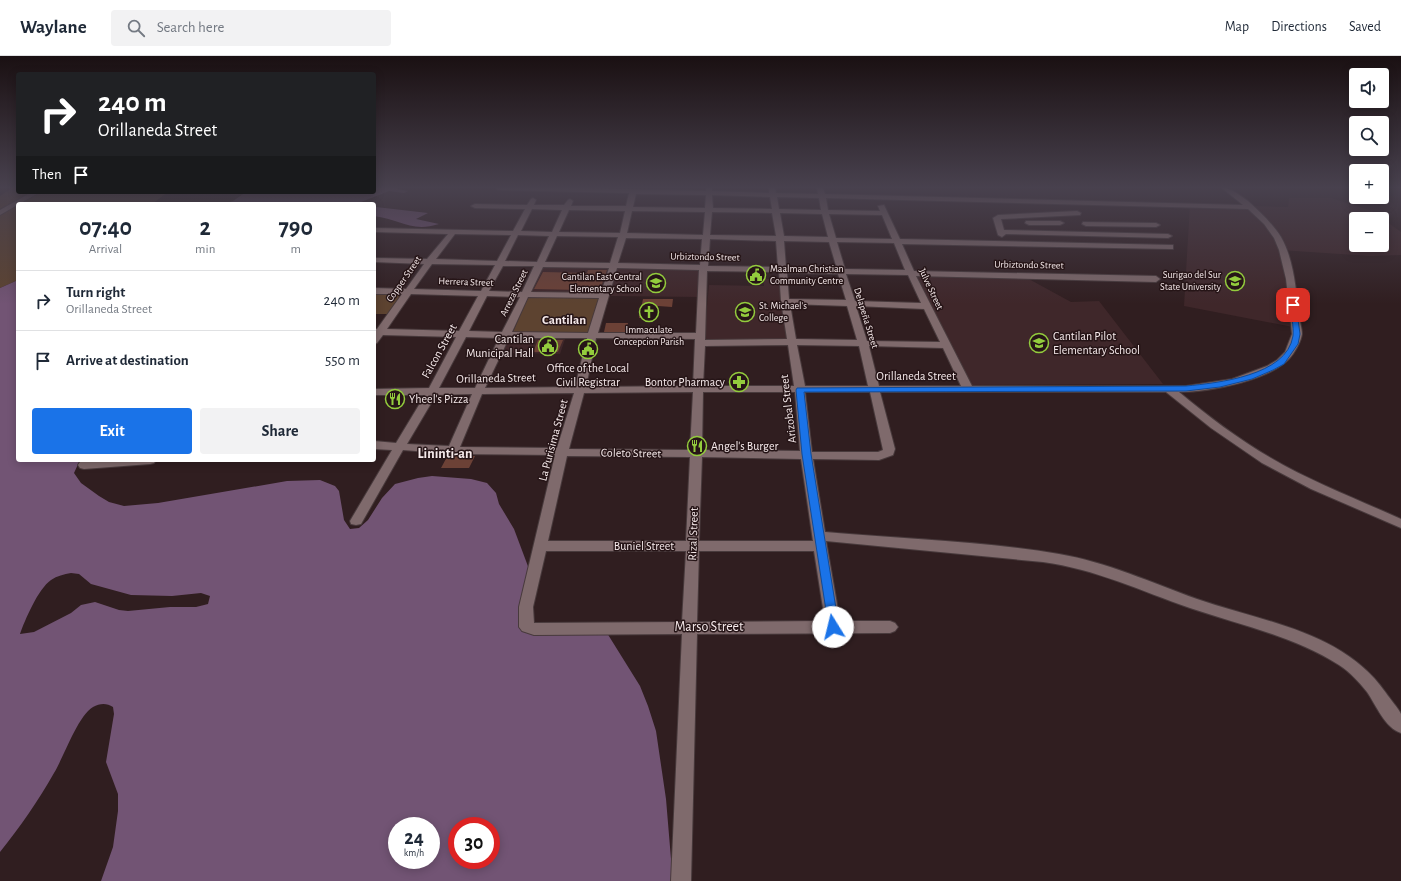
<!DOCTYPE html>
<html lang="en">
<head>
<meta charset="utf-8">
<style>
	body { margin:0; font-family:"Alegreya Sans",sans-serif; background:#f2f2f3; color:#1f2937; height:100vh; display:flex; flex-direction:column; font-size:15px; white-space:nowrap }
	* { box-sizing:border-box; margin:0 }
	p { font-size:13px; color:#747a83 }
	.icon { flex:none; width:22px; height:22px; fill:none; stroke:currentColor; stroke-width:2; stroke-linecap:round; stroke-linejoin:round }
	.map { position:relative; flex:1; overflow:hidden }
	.details { position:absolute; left:16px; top:146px; width:360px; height:260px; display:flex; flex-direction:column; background:#fff; border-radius:4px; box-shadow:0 2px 10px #0003 }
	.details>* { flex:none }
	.hud { position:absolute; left:16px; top:16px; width:360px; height:122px; border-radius:4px; box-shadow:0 2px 10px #0003; background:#202124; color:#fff; overflow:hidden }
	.controls { position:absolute; left:1349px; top:12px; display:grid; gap:8px }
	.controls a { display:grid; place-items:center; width:40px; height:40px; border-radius:4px; background:#fff; box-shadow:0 2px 10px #0003; font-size:20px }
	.speed { position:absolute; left:388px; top:761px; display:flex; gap:8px; font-size:20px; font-weight:700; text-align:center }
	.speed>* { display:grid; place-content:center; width:52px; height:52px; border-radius:50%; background:#fff; box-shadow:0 2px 10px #0003; line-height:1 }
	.speed small { font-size:10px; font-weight:400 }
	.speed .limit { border:6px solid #d22; background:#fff; color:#111 }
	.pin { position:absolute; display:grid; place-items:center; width:34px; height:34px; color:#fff; margin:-17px; border-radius:8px; box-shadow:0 2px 6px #0006 }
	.me { position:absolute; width:44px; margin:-22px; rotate:351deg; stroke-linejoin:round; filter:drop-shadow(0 0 3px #0008) }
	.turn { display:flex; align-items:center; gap:14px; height:84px; padding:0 16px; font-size:18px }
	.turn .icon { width:52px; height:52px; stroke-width:2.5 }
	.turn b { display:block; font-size:28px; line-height:34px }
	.then { display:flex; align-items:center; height:38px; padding:0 16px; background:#0003; gap:8px; font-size:15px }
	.eta { display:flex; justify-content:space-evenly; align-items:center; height:68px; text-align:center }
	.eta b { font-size:24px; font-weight:700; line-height:28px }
	.cta { display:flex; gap:8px; margin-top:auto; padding:8px 16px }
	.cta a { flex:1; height:46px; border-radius:4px; background:#1a73e8; color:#fff; font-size:16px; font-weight:700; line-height:46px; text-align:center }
	.cta a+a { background:#f2f2f3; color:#1f2937 }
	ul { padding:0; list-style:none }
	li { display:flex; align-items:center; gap:12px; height:60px; padding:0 16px; border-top:1px solid #e0e1e3 }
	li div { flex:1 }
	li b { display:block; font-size:15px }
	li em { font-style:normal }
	header { display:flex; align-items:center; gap:24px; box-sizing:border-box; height:56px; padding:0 20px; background:#fff; border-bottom:1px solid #e0e1e3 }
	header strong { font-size:19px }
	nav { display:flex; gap:22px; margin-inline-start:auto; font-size:14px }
	.search { width:280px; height:36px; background:#f2f2f3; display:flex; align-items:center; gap:10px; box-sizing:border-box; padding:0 14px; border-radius:4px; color:#747a83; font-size:15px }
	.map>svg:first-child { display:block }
	.built { fill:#3f272a; fill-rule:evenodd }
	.green { fill:#5d4330 }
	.water { fill:#725474; fill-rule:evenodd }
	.building { fill:#6c4136 }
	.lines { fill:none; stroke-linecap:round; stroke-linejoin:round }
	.minor-casing { stroke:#483a3c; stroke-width:2 }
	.minor { fill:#7f6a6c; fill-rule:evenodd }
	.route { fill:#1a73e8; stroke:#114b97 }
	.labels { text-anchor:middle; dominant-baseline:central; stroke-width:3; stroke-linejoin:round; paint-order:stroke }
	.far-street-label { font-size:10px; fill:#f6eaeb; stroke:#261517 }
	.far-poi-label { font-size:10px; fill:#f6eaeb; stroke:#261517; text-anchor:start }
	.poi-label { font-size:12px; fill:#f6eaeb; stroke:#261517; text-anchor:start }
	.street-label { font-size:12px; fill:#f6eaeb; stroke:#261517 }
	.far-district-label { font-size:13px; font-weight:bold; fill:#f6eaeb; stroke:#261517 }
	.quarter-label { font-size:14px; font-weight:bold; fill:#f6eaeb; stroke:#261517 }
	.near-street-label { font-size:14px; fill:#f6eaeb; stroke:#261517 }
</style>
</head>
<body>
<header>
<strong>Waylane</strong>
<div class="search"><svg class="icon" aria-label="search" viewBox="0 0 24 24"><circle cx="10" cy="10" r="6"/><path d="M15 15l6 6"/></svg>Search here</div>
<nav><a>Map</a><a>Directions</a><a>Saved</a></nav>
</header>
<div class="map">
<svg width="1401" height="825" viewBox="0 0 1401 825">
	<rect width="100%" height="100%" fill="#301e20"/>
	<!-- built -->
	<path class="built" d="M1289,142H1331L1372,155L1401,176V199L1370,200L1280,194L1293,271L1184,250L1190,148L1288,151ZM1356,163H1382V189H1356Z
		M542,211L609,212L601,238L529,236Z
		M617,212L701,213L698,241L610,240Z
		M915,219L1027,222L1071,246L1099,245L1163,328L968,329Z
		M764,223H780L788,285L708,286L704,281L709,229L764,230Z
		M510,282L565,283L560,298L503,297Z"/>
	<!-- green -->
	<path class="green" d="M12,132H18V136H168L152,148H18V224L0,232V140Z
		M374,238H404L390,258H374Z
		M528,241L600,242L589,277L513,276Z"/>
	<!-- water -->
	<path class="water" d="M374,132H398L397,133L408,135L404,137L389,135L356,148H222L233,145L246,136L265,137L374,136Z
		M376,151L428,157L416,163L439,168C411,177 400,163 374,160V152Z
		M18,224V404H80L74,417L81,427L99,440L109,446L124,450L158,447L287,425L320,424L335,430L339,435L344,464L350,473L359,472L368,464L382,442L395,428L418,422L432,420L471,423L487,427L496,437L499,448L514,473L529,513L521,572L607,577L640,630L648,650L656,675L666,743L672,815L671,825H101L113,791L118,755V738L106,706L114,658L113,651C107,647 100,647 93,651C77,661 64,701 54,717C38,745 20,771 0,796V232ZM71,517L79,518L91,528L131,539L172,540L201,537L210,540L208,548L196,551H170L128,555L119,554L95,546L81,549L71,557L34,576L20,578C25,564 38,533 51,524C57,520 64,518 71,517ZM397,770H431V804H397ZM457,770H491V804H457Z"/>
	<!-- building -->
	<path class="building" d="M588,214H607L601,231H582L580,234L534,233L543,216L587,217Z
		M643,243H673L672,251L658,250L656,262H639Z
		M606,267H628L626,276H604Z
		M538,284H563L558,296H533Z
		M448,399L453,400H475L469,412H441Z"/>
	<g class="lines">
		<!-- minor casing -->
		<g class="minor-casing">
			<path id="minor" d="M495,132H578L706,135V132H712V135L769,137V132H775L776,137L818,138L817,132H823L825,138L1243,149L1222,132C1232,132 1239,139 1248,145C1260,156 1272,167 1281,181C1294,204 1296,234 1299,260C1300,266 1302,273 1302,278C1301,285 1297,292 1293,298C1276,324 1209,336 1179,336C1208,360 1238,383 1271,402C1312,426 1357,443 1401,463V472L1311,433L1262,407L1211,372L1166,336H880L895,393L893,399L879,404L813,403L825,476C903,483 982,485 1059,498C1107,506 1152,527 1197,543C1263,566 1343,575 1386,637C1390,643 1399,653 1401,658C1401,663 1401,672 1401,677C1385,672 1376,649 1367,636C1359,626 1350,616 1339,609C1293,580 1240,569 1190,552C1141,535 1095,513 1043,506L826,485L840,565H890L895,567L898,571L895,575L890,577L697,578L691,825H671L682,578L534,579L522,575L519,571V551L555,399L453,398L403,394L361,468L356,469L351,468L350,465L392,394L374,393V385L396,387L425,339H374V333L429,332L456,281L383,279L377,287L374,288V273H377L402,238H374V232L406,233L424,208L374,206V202L427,203L448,178L374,176V172L513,175L525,153L475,152L471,150L475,148L527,149L531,143L533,142L536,144L534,149H564L568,144L570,143L573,145L571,150H626L629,137L498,134ZM636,138L706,139L705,152L633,151ZM712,139L770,141L772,153L713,152ZM777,141L819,142L821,154L779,153ZM826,142L1248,153L1264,168L1274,182L1279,194L1286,223L1292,278L1285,296L1277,304L1267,310L1232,323L1186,330H972L916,220L1156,226L1160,223L1156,220L914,215L902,188L1170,193H1173V189L900,183L884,149L878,150L880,155L828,154ZM532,153L562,154L552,176L521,175ZM569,154L625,155L620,177L559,176ZM632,155L705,156L703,179L627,177ZM712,156L772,157L776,180L710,179ZM780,157L822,158L828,181L784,180ZM829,158L882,159L892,183L836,182ZM455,178L511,179L497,205L436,203ZM518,179L549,180L537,206L505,205ZM557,180L618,181L610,207L545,206ZM626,182L702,183L700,209L618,207ZM710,183L776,185L778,211L708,210ZM784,185L829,186L837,213L786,212ZM837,186L894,187L905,214L845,213ZM432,208L495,209L481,235L414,233ZM503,210H534L522,236L489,235ZM543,211L609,212L601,237L531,236ZM617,212L699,214L696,277H598ZM707,215L779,216L781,245L787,283L705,284ZM787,217L838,218L846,244L789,243ZM846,218L908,219L921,247L855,245ZM411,238L478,240L459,275L387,273ZM487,240L520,241L502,276L469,275ZM528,241L599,242L588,277L512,276ZM790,248L847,250L857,284L796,283ZM856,250L924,253L940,286L867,285ZM466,281L499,282L475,332H439ZM509,282H587L575,331L485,332ZM596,282L695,283L693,330L586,331ZM788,289L794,330H703L705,290ZM797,289L859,290L868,330H805ZM869,290L943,292L961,330H879ZM693,336L690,394L569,393L584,337ZM703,336H795L800,395L702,394ZM805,336H870L883,394L878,396H812ZM574,337L557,392L460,391L482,338ZM472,338L449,390L407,388L436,339ZM567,400L690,401L686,485H548ZM702,401L801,403L813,485H699ZM546,495H686L682,566L534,567L533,551ZM699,495H814L825,565L697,566Z
				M32,136H40L0,159V154Z
				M1077,155L1081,157L1080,159L1001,163L1004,174L1168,178L1172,180L1168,182L1006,178L1002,181L998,179L993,162L998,159Z
				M1026,165H1060L1064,167L1060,169H1029L1025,167Z
				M1083,166L1156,167L1160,169L1156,171L1086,170L1082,168Z
				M101,404H156L154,407L150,408L84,413L80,412L78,409L80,406Z"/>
		</g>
		<!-- minor -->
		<use href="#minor" class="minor"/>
	</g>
	<!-- sky -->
	<linearGradient id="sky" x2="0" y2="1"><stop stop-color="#1a1012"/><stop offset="0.53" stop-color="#48414e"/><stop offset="1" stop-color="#48414e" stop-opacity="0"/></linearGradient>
	<rect width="1401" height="248" fill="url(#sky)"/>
	<!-- route -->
	<path class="route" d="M1293,247L1296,249L1300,278L1298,288L1284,308L1273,314L1252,323L1220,331L1186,335L804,336L811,398L839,571L837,574L833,575L829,574L802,398L796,334L797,332L1186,330C1217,327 1287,320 1293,280C1294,270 1291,259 1290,249Z"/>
	<!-- icons -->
	<defs>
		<g id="civic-ring" transform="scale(1)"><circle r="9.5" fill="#261517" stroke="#93cc3d" stroke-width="1.5"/><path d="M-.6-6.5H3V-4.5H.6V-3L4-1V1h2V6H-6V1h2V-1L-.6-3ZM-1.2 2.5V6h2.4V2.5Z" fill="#93cc3d"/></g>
		<g id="university-ring" transform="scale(1)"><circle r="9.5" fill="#261517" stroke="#93cc3d" stroke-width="1.5"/><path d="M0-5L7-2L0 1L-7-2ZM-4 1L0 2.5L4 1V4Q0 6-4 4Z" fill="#93cc3d"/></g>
		<g id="school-ring" transform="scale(1)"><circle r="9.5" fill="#261517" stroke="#93cc3d" stroke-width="1.5"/><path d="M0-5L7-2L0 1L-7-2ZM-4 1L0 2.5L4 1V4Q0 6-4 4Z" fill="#93cc3d"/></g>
		<g id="church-ring" transform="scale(1)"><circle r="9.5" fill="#261517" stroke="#93cc3d" stroke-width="1.5"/><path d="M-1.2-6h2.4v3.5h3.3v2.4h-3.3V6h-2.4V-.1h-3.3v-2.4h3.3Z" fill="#93cc3d"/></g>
		<g id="pharmacy-ring" transform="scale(1)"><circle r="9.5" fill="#261517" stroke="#93cc3d" stroke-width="1.5"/><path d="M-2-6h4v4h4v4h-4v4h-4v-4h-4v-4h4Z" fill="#93cc3d"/></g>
		<g id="restaurant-ring" transform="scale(1)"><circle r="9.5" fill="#261517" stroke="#93cc3d" stroke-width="1.5"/><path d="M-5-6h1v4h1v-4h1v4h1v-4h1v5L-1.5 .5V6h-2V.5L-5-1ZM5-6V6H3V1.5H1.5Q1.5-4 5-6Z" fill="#93cc3d"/></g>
	</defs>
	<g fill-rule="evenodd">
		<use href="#civic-ring" x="756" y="219"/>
		<use href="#university-ring" x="1235" y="225"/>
		<use href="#school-ring" x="656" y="227"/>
		<use href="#church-ring" x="649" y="256"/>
		<use href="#university-ring" x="745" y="256"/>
		<use href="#school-ring" x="1039" y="287"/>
		<use href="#civic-ring" x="548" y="290"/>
		<use href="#civic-ring" x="588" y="293"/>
		<use href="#pharmacy-ring" x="739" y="326"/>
		<use href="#restaurant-ring" x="395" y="343"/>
		<use href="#restaurant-ring" x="697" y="390"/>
	</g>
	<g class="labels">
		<!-- far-street labels -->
		<g class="far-street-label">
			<text transform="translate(705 201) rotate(1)">Urbiztondo Street</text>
			<text transform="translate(1029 209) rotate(1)">Urbiztondo Street</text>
			<text transform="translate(404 223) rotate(-55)">Copper Street</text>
			<text transform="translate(466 226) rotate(2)">Herrera Street</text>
			<text transform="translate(931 233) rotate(65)">Julve Street</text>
			<text transform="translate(514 237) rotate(-64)">Arreza Street</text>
			<text transform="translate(866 262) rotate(73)">Delapeña Street</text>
		</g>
		<!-- far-poi labels -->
		<g class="far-poi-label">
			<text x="770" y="213">Maalman Christian<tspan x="770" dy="12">Community Centre</tspan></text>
			<text x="1221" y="219" text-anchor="end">Surigao del Sur<tspan x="1221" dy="12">State University</tspan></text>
			<text x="642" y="221" text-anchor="end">Cantilan East Central<tspan x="642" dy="12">Elementary School</tspan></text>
			<text x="759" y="250">St. Michael's<tspan x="759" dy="12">College</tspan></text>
			<text x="649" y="274" text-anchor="middle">Immaculate<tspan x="649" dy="12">Concepcion Parish</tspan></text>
		</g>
		<!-- poi labels -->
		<g class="poi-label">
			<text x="1053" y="280">Cantilan Pilot<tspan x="1053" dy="14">Elementary School</tspan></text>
			<text x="534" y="283" text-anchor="end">Cantilan<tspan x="534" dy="14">Municipal Hall</tspan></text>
			<text x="588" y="312" text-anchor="middle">Office of the Local<tspan x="588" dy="14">Civil Registrar</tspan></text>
			<text x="725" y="326" text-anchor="end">Bontor Pharmacy</text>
			<text x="409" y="343">Yheel's Pizza</text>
			<text x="711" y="390">Angel's Burger</text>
		</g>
		<!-- street labels -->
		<g class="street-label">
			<text transform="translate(439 295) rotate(-61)">Falcon Street</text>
			<text x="916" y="320">Orillaneda Street</text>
			<text transform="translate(496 322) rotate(-1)">Orillaneda Street</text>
			<text transform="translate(788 353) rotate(-97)">Arizobal Street</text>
			<text transform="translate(553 384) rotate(-75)">La Purisima Street</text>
			<text transform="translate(631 397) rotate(1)">Coleto Street</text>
			<text transform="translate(693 478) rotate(-88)">Rizal Street</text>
			<text x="644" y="490">Buniel Street</text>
		</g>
		<!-- far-district labels -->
		<g class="far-district-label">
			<text x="564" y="264">Cantilan</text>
		</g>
		<!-- quarter labels -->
		<g class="quarter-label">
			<text x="445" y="398">Lininti-an</text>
		</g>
		<!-- near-street labels -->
		<g class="near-street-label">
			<text x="709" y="571">Marso Street</text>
		</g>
	</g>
</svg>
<div class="controls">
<a><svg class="icon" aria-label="sound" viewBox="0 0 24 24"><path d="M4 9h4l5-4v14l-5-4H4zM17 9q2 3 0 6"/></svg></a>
<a><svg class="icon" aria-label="search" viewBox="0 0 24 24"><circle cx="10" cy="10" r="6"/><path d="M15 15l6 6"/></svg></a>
<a>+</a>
<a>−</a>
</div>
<div class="speed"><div>24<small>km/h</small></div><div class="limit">30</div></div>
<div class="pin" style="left:1293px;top:249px;background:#d93025"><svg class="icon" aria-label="arrive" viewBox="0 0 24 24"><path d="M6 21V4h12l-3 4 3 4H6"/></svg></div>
<svg class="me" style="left:833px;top:571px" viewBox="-20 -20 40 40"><circle r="19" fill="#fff"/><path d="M0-13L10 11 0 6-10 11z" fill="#1a73e8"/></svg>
<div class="hud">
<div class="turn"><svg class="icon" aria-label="right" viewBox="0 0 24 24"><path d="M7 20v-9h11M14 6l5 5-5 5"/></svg><div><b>240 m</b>Orillaneda Street</div></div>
<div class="then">Then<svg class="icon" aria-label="arrive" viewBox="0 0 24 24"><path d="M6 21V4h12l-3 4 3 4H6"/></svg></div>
</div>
<section class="details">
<div class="eta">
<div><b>07:40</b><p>Arrival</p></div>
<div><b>2</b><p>min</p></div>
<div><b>790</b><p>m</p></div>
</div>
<ul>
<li><svg class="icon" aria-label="right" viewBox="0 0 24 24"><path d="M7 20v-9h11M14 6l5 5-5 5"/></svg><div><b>Turn right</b><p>Orillaneda Street</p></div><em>240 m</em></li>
<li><svg class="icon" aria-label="arrive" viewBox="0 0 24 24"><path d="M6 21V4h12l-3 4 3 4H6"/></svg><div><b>Arrive at destination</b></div><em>550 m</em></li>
</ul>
<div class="cta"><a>Exit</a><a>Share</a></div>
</section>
</div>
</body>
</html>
